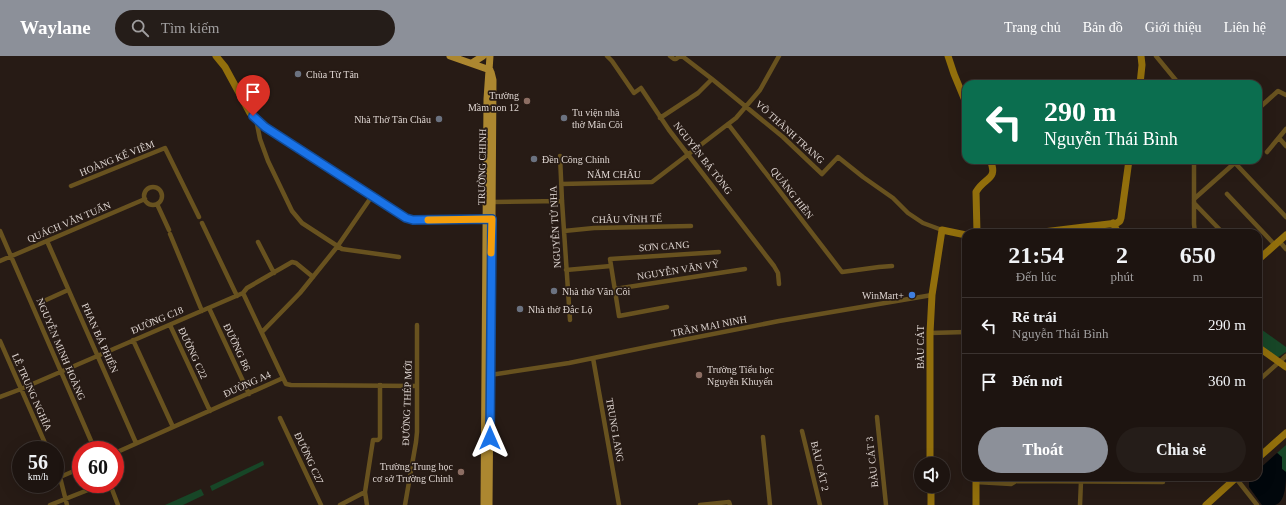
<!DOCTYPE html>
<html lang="vi">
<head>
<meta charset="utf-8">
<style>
	body { margin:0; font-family:"Times New Roman",serif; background:#251d19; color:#f1f3f6; height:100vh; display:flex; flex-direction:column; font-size:15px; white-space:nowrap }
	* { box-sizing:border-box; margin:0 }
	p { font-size:13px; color:#a09e9f }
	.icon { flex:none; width:22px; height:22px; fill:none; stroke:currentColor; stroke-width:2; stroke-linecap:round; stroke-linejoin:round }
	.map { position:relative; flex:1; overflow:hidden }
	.panel { position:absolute; left:962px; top:173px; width:300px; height:252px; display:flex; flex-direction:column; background:#1d1410; border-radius:12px; box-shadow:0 4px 16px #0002,0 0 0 1px #3b3330 }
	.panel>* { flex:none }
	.banner { position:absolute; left:962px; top:24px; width:300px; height:84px; border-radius:12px; box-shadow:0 4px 16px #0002,0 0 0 1px #3b3330; background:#0b6e4f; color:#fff; overflow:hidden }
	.controls { position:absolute; left:914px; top:401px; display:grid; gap:8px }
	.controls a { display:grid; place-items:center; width:36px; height:36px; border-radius:50%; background:#1d1410; box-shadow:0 4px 16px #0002,0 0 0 1px #3b3330; font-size:20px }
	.speed { position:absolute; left:12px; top:385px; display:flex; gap:8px; font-size:20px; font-weight:700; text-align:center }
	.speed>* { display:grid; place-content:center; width:52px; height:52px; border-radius:50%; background:#1d1410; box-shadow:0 4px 16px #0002,0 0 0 1px #3b3330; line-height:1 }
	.speed small { font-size:10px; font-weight:400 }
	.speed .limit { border:6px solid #d22; background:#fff; color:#111 }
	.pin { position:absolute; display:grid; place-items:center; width:34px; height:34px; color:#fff; margin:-41px -17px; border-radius:50% 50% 50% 0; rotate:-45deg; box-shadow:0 0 4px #0007 }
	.pin .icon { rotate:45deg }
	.me { position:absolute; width:44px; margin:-22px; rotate:0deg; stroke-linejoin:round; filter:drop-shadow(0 0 3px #0008) }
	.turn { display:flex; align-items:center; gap:14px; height:84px; padding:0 16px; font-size:18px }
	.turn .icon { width:52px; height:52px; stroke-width:2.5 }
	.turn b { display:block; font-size:28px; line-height:34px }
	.eta { display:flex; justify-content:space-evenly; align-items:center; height:68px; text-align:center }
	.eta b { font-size:24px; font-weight:600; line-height:28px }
	.button { display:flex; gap:8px; margin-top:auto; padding:8px 16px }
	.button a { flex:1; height:46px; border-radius:24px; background:#8c9099; color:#fff; font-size:16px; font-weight:600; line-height:46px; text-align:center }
	.button a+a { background:#251d19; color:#f1f3f6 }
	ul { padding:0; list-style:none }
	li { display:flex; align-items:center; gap:12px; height:56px; padding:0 16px; border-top:1px solid #3b3330 }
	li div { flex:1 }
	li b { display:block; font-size:15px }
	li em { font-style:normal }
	header { display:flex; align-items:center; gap:24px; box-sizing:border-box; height:56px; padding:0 20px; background:#8c9099; color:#fff }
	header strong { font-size:19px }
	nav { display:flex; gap:22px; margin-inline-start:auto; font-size:14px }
	.search { width:280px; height:36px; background:#251d19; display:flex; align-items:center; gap:10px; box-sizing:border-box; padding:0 14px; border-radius:22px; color:#a09e9f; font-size:15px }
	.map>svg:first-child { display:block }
	.green { fill:#174627 }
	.water { fill:#01070c }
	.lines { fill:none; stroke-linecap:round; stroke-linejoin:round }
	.street { stroke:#68521f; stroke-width:4.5 }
	.secondary { stroke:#926f0c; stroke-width:7 }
	.primary { stroke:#ac8730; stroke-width:7 }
	.route-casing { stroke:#114b97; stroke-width:10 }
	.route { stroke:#1a73e8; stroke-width:7 }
	.slow { stroke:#f59e0b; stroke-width:7 }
	.worship-dot { fill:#6b7280; stroke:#271b15; stroke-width:1.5 }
	.education-dot { fill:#8d6e63; stroke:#271b15; stroke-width:1.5 }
	.shop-dot { fill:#3f7fe0; stroke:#271b15; stroke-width:1.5 }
	.labels { text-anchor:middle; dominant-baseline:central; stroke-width:3.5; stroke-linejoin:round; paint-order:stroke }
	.poi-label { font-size:10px; fill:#dfd6d2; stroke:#271b15; text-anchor:start }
	.street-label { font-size:10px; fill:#dfd6d2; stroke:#271b15 }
</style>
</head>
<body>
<header>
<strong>Waylane</strong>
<div class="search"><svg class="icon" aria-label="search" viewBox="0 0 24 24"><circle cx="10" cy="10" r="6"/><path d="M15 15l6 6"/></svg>Tìm kiếm</div>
<nav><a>Trang chủ</a><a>Bản đồ</a><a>Giới thiệu</a><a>Liên hệ</a></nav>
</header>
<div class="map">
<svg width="1286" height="449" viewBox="0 0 1286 449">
	<rect width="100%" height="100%" fill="#271b15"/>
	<!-- green -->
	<path class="green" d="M1258,271L1286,291V296L1277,302L1258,288Z
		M1286,389V416L1282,413V406L1279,398L1277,397Z
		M263,405L264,409L212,435L210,430Z
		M201,433L204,439L183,449H165Z"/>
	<!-- water -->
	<path class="water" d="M1277,397L1282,401V413L1286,416C1286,426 1286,446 1275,449C1271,449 1266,449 1262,449L1249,431V422L1258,421V414Z"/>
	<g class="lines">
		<!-- street -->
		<path class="street" d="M607,0L612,5L634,37L641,32L669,74L774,210L778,217L779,228
			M670,0L674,3H676L680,0
			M682,0L712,23L783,81L822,118L838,101L863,121L893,142L908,157L923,167L942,174
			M1156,0L1179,28
			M1258,53L1278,35L1286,39
			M660,62L698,37L712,23
			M256,63L260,83L268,105L292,155L302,167L342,193L399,201
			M728,68L842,216L879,211L892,210
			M1279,82L1286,90
			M1267,96L1286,73
			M560,100L562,145L570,264
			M1194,104V168L1195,177
			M1235,107L1286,161
			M561,128L652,126L736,62L760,34L779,0
			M71,130L165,92L199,161
			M144 140a9 9 0 1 1 18 0a9 9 0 1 1-18 0Z
			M1227,138L1275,189
			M1194,143L1238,104
			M492,146L562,145
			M1194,147L1223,177
			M157,148L169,174
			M202,167L237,240
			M0,175L95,394
			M564,175L594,172L691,170
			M170,178L202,255
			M47,185L136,387
			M1279,185L1286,193
			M258,186L274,217
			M0,205L145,143
			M566,214L611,210
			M615,233L745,213
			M243,237L286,328L291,329L417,330
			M46,244L68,234
			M667,251L619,260L610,203L719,196
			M209,252L249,338
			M170,269L210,355
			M262,276L300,237L337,191L372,140
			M930,277L966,276
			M133,284L173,371
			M0,285L48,394
			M593,302L619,449
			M490,319L569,307L652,290L779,265L932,239
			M1258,325L1286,300
			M0,341L21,333L243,237L247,232L292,206L296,207L313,221
			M877,361L886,449
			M280,362L321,449
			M802,375L820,449
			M763,381L770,449
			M115,397L283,322
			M55,410L60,421L67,449
			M60,421L81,412
			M1235,421L1257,449
			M976,426L1011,428L1016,425L1163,426
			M110,428L118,449
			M50,449L103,428
			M340,449L365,436
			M367,449L365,436L373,384H378L380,382V329
			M405,449L416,386L417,376V269
			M700,449L729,446L730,449
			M1080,449L1081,425"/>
		<!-- secondary -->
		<path class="secondary" d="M216,0L225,11L250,57L256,63L269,73L406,162L413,164L491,163
			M948,0L954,18L966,47
			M1140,28L1142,9L1141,0
			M1113,167L1118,177
			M977,177L976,136C984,121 999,124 990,104
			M1035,177L1117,167L1120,165L1121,162L1129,104
			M1258,204L1286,179
			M1258,291L1286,311
			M1258,402L1286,377
			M930,408V277L932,239L942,174L966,179
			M976,421V449
			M931,430V449
			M1206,449L1237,421"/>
		<!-- primary -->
		<path class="primary" d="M450,0L490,14
			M472,7L483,0
			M491,16L493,24L492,161
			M484,449L487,43L490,0
			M489,449L491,214"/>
	</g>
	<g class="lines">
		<!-- route casing -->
		<g class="route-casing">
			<path id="route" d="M253,60L265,71L406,162L413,164L492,163L490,382"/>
		</g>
		<!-- route -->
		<use href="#route" class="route"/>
		<!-- slow -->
		<path class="slow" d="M428,164L492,163L491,197"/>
	</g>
	<!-- markers -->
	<g class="worship-dot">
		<circle cx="298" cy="18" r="4"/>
		<circle cx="564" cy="62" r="4"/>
		<circle cx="439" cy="63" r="4"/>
		<circle cx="534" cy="103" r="4"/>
		<circle cx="554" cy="235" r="4"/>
		<circle cx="520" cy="253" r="4"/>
	</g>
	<g class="education-dot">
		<circle cx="527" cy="45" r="4"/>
		<circle cx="699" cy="319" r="4"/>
		<circle cx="461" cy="416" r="4"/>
	</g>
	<circle class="shop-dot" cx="912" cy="239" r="4"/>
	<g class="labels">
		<!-- poi labels -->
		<g class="poi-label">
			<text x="306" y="18">Chùa Từ Tân</text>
			<text x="519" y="39" text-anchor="end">Trường<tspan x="519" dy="12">Mầm non 12</tspan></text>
			<text x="572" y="56">Tu viện nhà<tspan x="572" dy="12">thờ Mân Côi</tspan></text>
			<text x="431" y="63" text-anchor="end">Nhà Thờ Tân Châu</text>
			<text x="542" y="103">Đền Công Chính</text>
			<text x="562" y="235">Nhà thờ Văn Côi</text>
			<text x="904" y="239" text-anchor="end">WinMart+</text>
			<text x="528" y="253">Nhà thờ Đắc Lộ</text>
			<text x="707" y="313">Trường Tiểu học<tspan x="707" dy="12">Nguyễn Khuyến</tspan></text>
			<text x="453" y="410" text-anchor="end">Trường Trung học<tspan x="453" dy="12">cơ sở Trường Chinh</tspan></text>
		</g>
		<!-- street labels -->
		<g class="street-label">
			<text transform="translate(790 76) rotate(42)">VÕ THÀNH TRANG</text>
			<text transform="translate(117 102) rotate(-22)">HOÀNG KẾ VIÊM</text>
			<text transform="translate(703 102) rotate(52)">NGUYỄN BÁ TÒNG</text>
			<text transform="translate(482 111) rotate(-89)">TRƯỜNG CHINH</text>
			<text x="614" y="118">NĂM CHÂU</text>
			<text transform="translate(792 137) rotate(52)">QUẢNG HIỀN</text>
			<text transform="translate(627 163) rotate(-1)">CHÂU VĨNH TẾ</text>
			<text transform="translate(69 166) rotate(-23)">QUÁCH VĂN TUẤN</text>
			<text transform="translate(555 171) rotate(-93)">NGUYỄN TỬ NHA</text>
			<text transform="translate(664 190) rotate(-4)">SƠN CANG</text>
			<text transform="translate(678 214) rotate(-9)">NGUYỄN VĂN VỸ</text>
			<text transform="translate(157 264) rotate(-23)">ĐƯỜNG C18</text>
			<text transform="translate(709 270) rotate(-11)">TRẦN MAI NINH</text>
			<text transform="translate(100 282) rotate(66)">PHAN BÁ PHIẾN</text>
			<text transform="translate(237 291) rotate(65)">ĐƯỜNG B6</text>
			<text transform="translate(920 291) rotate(-90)">BÀU CÁT</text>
			<text transform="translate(61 293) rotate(67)">NGUYỄN MINH HOÀNG</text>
			<text transform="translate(193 297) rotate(65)">ĐƯỜNG C22</text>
			<text transform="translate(247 328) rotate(-24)">ĐƯỜNG A4</text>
			<text transform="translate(32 336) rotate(66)">LÊ TRUNG NGHĨA</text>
			<text transform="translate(407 347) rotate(-88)">ĐƯỜNG THÉP MỚI</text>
			<text transform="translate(615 374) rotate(80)">TRUNG LANG</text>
			<text transform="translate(309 402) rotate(65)">ĐƯỜNG C27</text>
			<text transform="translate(872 406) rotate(-96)">BÀU CÁT 3</text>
			<text transform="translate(820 410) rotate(77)">BÀU CÁT 2</text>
		</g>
	</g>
</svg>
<div class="controls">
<a><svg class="icon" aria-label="sound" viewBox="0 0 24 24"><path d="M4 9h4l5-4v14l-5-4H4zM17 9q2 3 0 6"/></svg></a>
</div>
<div class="speed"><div>56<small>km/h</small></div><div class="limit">60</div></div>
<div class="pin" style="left:253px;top:60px;background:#d93025"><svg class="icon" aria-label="arrive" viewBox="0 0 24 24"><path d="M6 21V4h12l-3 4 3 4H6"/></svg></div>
<svg class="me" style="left:490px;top:382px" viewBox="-20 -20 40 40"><path d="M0-17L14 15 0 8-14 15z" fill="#1a73e8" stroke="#fff" stroke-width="4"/></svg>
<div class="banner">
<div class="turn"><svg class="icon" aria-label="left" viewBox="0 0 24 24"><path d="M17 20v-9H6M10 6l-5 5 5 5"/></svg><div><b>290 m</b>Nguyễn Thái Bình</div></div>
</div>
<section class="panel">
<div class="eta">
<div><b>21:54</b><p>Đến lúc</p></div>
<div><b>2</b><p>phút</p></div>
<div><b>650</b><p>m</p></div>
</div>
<ul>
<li><svg class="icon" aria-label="left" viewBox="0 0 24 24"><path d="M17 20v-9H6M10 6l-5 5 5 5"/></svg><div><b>Rẽ trái</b><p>Nguyễn Thái Bình</p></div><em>290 m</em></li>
<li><svg class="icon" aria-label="arrive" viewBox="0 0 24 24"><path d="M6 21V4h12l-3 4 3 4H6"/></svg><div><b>Đến nơi</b></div><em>360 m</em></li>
</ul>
<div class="button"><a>Thoát</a><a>Chia sẻ</a></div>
</section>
</div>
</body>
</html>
